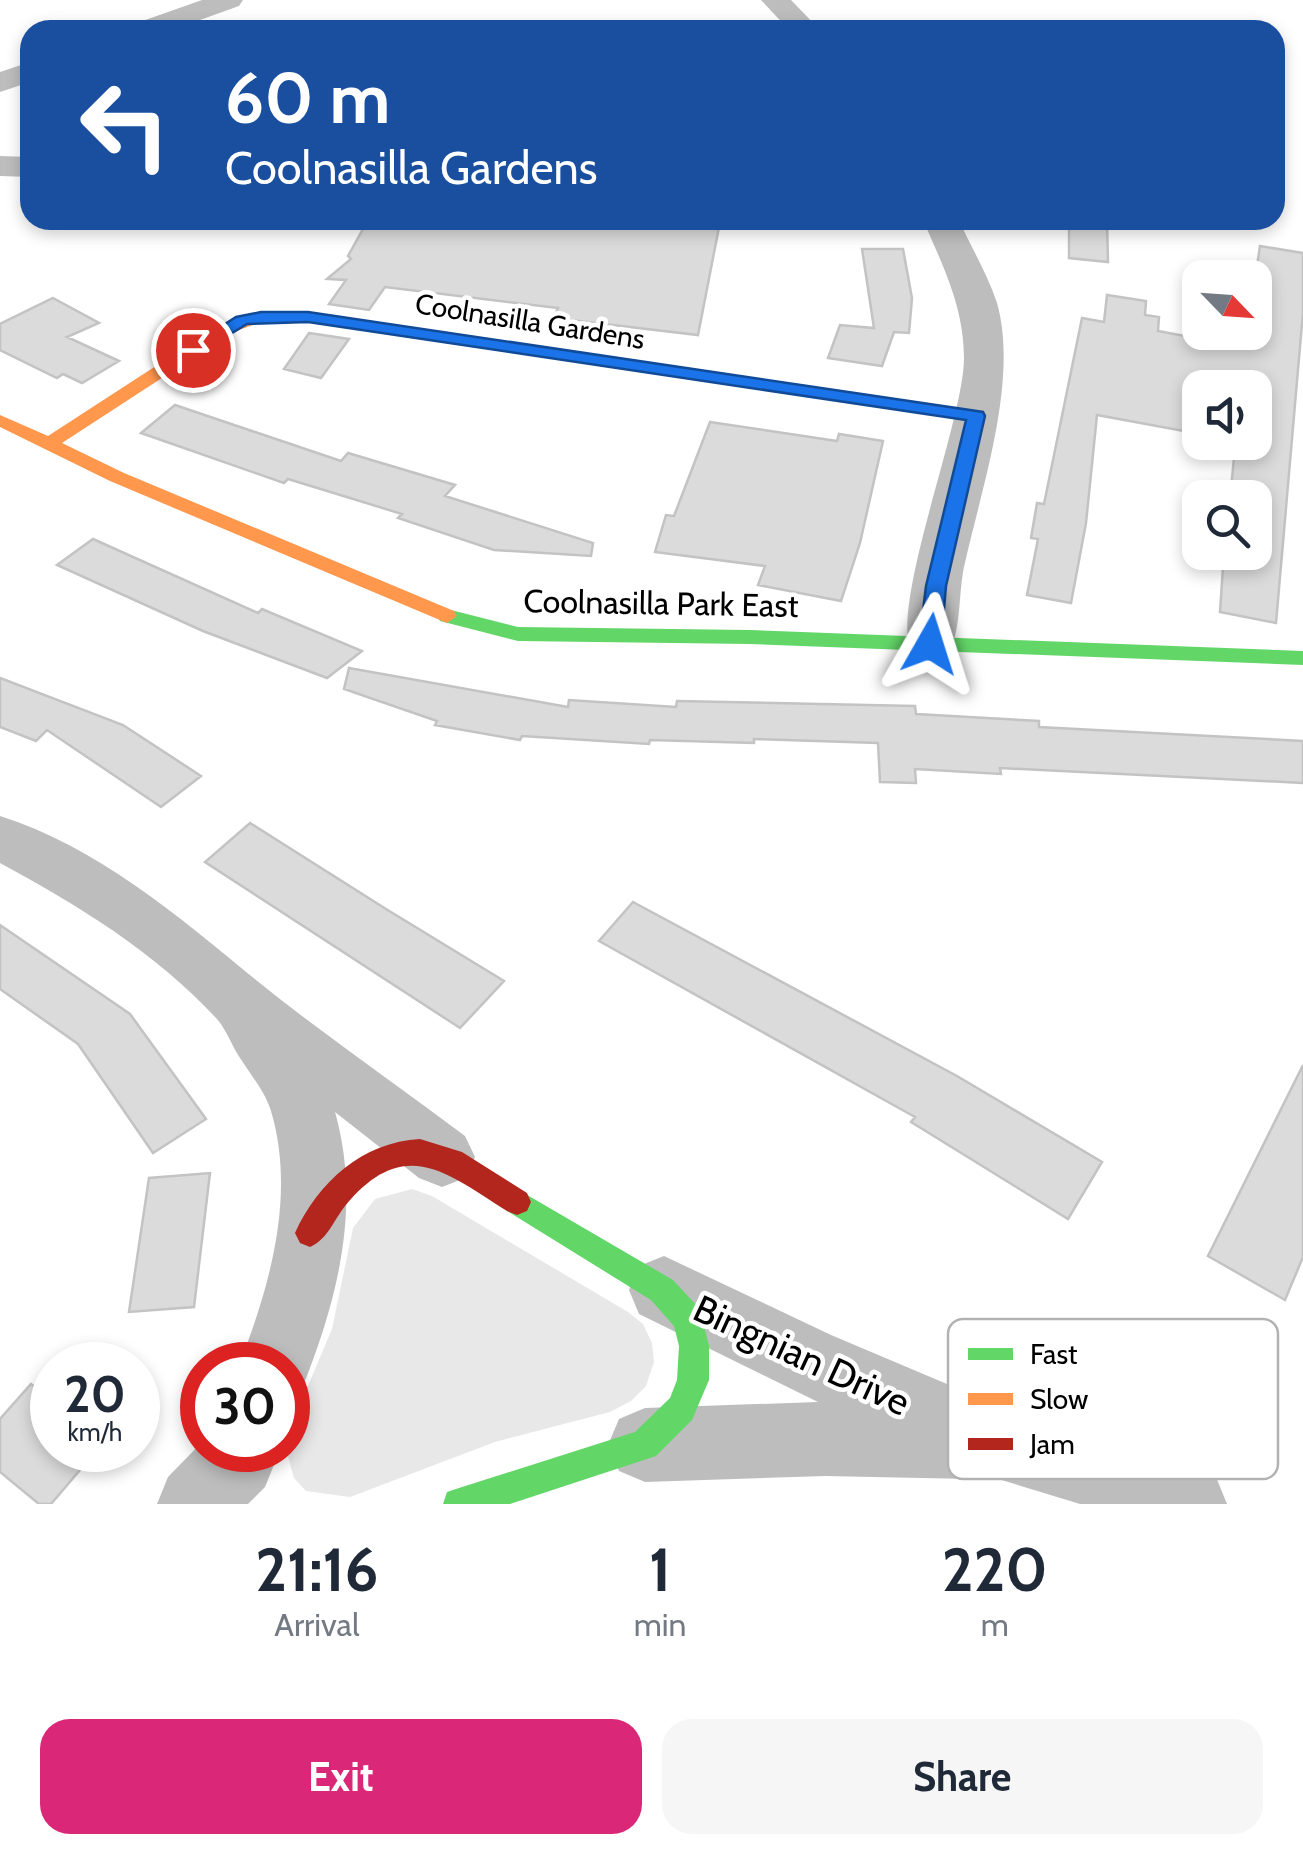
<!DOCTYPE html>
<html lang="en">
<head>
<meta charset="utf-8">
<style>
	body { margin:0; font-family:Cabin,sans-serif; background:#f6f6f7; color:#1f2937; height:100vh; display:flex; flex-direction:column; font-size:38px; white-space:nowrap }
	* { box-sizing:border-box; margin:0 }
	p { font-size:32px; color:#747a83 }
	.icon { flex:none; width:55px; height:55px; fill:none; stroke:currentColor; stroke-width:2; stroke-linecap:round; stroke-linejoin:round }
	.map { position:relative; height:1504px; overflow:hidden }
	.drawer { display:flex; flex-direction:column; background:#fff; flex:1 }
	.drawer>* { flex:none }
	.guide { position:absolute; left:20px; top:20px; width:1265px; height:210px; border-radius:30px; box-shadow:0 5px 15px #0003; background:#1a4fa0; color:#fff; overflow:hidden }
	.needle { width:65px; rotate:115deg }
	.tools { position:absolute; left:1182px; top:260px; display:grid; gap:20px }
	.tools a { display:grid; place-items:center; width:90px; height:90px; border-radius:20px; background:#fff; box-shadow:0 5px 15px #0003; font-size:50px }
	.speed { position:absolute; left:30px; top:1342px; display:flex; gap:20px; font-size:50px; font-weight:700; text-align:center }
	.speed>* { display:grid; place-content:center; width:130px; height:130px; border-radius:50%; background:#fff; box-shadow:0 5px 15px #0003; line-height:1 }
	.speed small { font-size:25px; font-weight:400 }
	.speed .limit { border:15px solid #d22; background:#fff; color:#111 }
	.pin { position:absolute; display:grid; place-items:center; width:85px; height:85px; color:#fff; margin:-42px; border:5px solid #fff; border-radius:50%; box-shadow:0 2px 10px #0007 }
	.me { position:absolute; width:110px; margin:-55px; rotate:6deg; stroke-linejoin:round; filter:drop-shadow(0 0 8px #0008) }
	.turn { display:flex; align-items:center; gap:35px; height:210px; padding:0 40px; font-size:45px }
	.turn .icon { width:130px; height:130px; stroke-width:2.5 }
	.turn b { display:block; font-size:70px; line-height:85px }
	.eta { display:flex; justify-content:space-evenly; align-items:center; height:170px; text-align:center }
	.eta b { font-size:60px; font-weight:700; line-height:70px }
	.action { display:flex; gap:20px; margin-top:auto; padding:20px 40px }
	.action a { flex:1; height:115px; border-radius:30px; background:#db2777; color:#fff; font-size:40px; font-weight:700; line-height:115px; text-align:center }
	.action a+a { background:#f6f6f7; color:#1f2937 }
	.map>svg:first-child { display:block }
	.green { fill:#e8e8e8 }
	.building { fill:#dbdbdb; stroke:#c3c3c3; stroke-width:2.5 }
	.lines { fill:none; stroke-linecap:round; stroke-linejoin:round }
	.street { fill:#bdbdbd; fill-rule:evenodd }
	.fast { fill:#63d668; fill-rule:evenodd }
	.slow { fill:#ff974d; fill-rule:evenodd }
	.jam { fill:#b3261e; fill-rule:evenodd }
	.route { fill:#1a73e8; stroke:#114b97; stroke-width:2.5 }
	.labels { text-anchor:middle; dominant-baseline:central; stroke-width:9; stroke-linejoin:round; paint-order:stroke }
	.far-street-label { font-size:28px; fill:#000; stroke:#fff }
	.street-label { font-size:32px; fill:#000; stroke:#fff }
	.near-street-label { font-size:38px; fill:#000; stroke:#fff }
	.key { fill:#fff; stroke:#b2b2b2; stroke-width:2.5 }
	.key-label { font-size:28px; fill:#000 }
</style>
</head>
<body>
<div class="map">
<svg width="1303" height="1504" viewBox="0 0 1303 1504">
	<rect width="100%" height="100%" fill="#fff"/>
	<!-- green -->
	<path class="green" d="M412,1189L432,1196L628,1312L643,1324L652,1343L654,1362L646,1386L631,1401L610,1412L495,1442L350,1497L306,1491L294,1478L287,1453L294,1419L332,1329L353,1228L375,1199Z"/>
	<!-- building -->
	<path class="building" d="M368,220H683L720,222L698,335L553,318L558,308L385,287L369,310L329,304L346,280L327,279L351,259L348,256Z
		M1069,220H1107L1108,262L1069,258Z
		M1260,246L1303,253V312L1276,623L1220,612L1224,552H1255V498H1230L1234,458L1215,455L1217,442H1255V388H1200V434L1097,415L1086,523L1071,603L1027,595L1038,539L1031,538L1037,503L1044,504L1082,318L1104,322L1107,295L1146,301L1145,315L1159,317L1158,331L1244,347L1246,332H1255V278Z
		M862,249H903L912,298L909,333L894,332L882,366L828,358L840,325L874,328Z
		M53,298L99,323L67,337L119,361L82,383L63,374L57,378L0,350V324Z
		M309,333L349,339L321,378L284,369Z
		M175,405L341,461L348,453L455,485L445,496L593,543L591,556L494,550L398,518L402,514L288,479L284,483L141,433Z
		M710,422L837,441L839,434L883,441L860,543L841,601L758,585L765,566L655,552L666,515L674,516Z
		M93,539L258,613L262,609L362,651L327,678L203,631L57,565Z
		M349,668L568,707L569,700L676,707L677,701L915,706L916,714L1039,721V727L1303,741V783L1000,768L1001,774L915,769L916,783L880,782L878,743L754,739V743L650,740L649,744L522,736L520,740L435,725L437,721L344,689Z
		M0,678L123,725L201,776L161,807L47,730L36,741L0,727Z
		M250,823L386,909L504,981L460,1028L205,862Z
		M633,902L957,1076L1102,1162L1068,1219L911,1122L915,1117L599,941Z
		M0,925L130,1014L206,1119L153,1153L78,1044L0,989Z
		M1303,1065V1257L1285,1300L1208,1256Z
		M210,1173L194,1307L129,1312L149,1178Z
		M31,1384L52,1400V1450H97L51,1504H39L0,1472V1419Z"/>
	<g class="lines">
		<!-- street -->
		<path class="street" d="M202,0H243L239,6L172,30H129L134,24Z
			M761,0H791L820,30H789Z
			M30,62V82L0,92V72Z
			M0,156L30,157V177L0,176Z
			M923,220H959C971,247 988,275 997,303C1019,380 981,490 964,567C958,595 962,631 947,656L930,661L913,656C886,612 964,423 964,358C964,307 943,266 923,220Z
			M0,816C98,847 178,916 256,980C324,1035 396,1084 465,1136L475,1157L465,1178L442,1187L419,1178L335,1112C362,1207 337,1302 301,1391L288,1396V1365H239C270,1286 296,1195 271,1111C265,1092 251,1075 240,1058C232,1046 226,1029 217,1019C156,953 78,905 0,863Z
			M664,1256L831,1335L999,1406L1047,1417L1216,1477L1227,1504H1080L982,1474L970,1479L825,1476L645,1482L619,1471L608,1445L619,1419L645,1408L818,1402L639,1314L629,1290L639,1266Z
			M202,1442V1450H280L265,1487L248,1504H157L168,1477Z"/>
		<!-- fast -->
		<path class="fast" d="M621,358L976,411L985,416L976,421L615,367L612,363Z
			M447,609L518,627L750,630L1303,651V665L750,644L518,641L440,621L437,616Z
			M517,1189L673,1280L698,1307L702,1318L709,1346V1380L692,1420L656,1456L510,1504H443L447,1492L459,1488L635,1432L670,1398L677,1380L679,1346L674,1326L651,1300L507,1211L503,1202L507,1193Z"/>
		<!-- slow -->
		<path class="slow" d="M261,311L308,312L621,358L630,363L621,368L308,322L263,321L231,333L62,443L124,473L454,611L457,616L447,623L110,481L0,427V415L48,436L219,325Z"/>
		<!-- jam -->
		<path class="jam" d="M420,1139L462,1152L527,1193L531,1202L527,1211L517,1215L507,1211C445,1172 404,1135 345,1206C334,1220 327,1240 310,1247L300,1243L295,1233C318,1182 363,1142 420,1139Z"/>
	</g>
	<!-- route -->
	<path class="route" d="M261,312H308L983,412L985,416L946,586L941,644L930,651L919,644L926,586L966,420L308,322L247,324L199,353L185,350L236,317Z"/>
	<g class="labels">
		<!-- far-street labels -->
		<g class="far-street-label">
			<text transform="translate(530 321) rotate(9)">Coolnasilla Gardens</text>
		</g>
		<!-- street labels -->
		<g class="street-label">
			<text transform="translate(661 603) rotate(1)">Coolnasilla Park East</text>
		</g>
		<!-- near-street labels -->
		<g class="near-street-label">
			<text transform="translate(802 1355) rotate(25)">Bingnian Drive</text>
		</g>
	</g>
	<!-- legend -->
	<rect x="948" y="1319" width="330" height="160" rx="15" class="key"/>
	<rect x="968" y="1348" width="45" height="12" fill="#63d668"/>
	<rect x="968" y="1393" width="45" height="12" fill="#ff974d"/>
	<rect x="968" y="1438" width="45" height="12" fill="#b3261e"/>
	<g class="key-label">
		<text x="1030" y="1364">Fast</text>
		<text x="1030" y="1409">Slow</text>
		<text x="1030" y="1454">Jam</text>
	</g>
</svg>
<div class="tools">
<a><svg class="needle" viewBox="-14 -14 28 28"><path d="M0-13l5 13h-10z" fill="#e53935"/><path d="M0 13l5-13h-10z" fill="#747a83"/></svg></a>
<a><svg class="icon" aria-label="sound" viewBox="0 0 24 24"><path d="M4 9h4l5-4v14l-5-4H4zM17 9q2 3 0 6"/></svg></a>
<a><svg class="icon" aria-label="search" viewBox="0 0 24 24"><circle cx="10" cy="10" r="6"/><path d="M15 15l6 6"/></svg></a>
</div>
<div class="speed"><div>20<small>km/h</small></div><div class="limit">30</div></div>
<div class="pin" style="left:193px;top:350px;background:#d93025"><svg class="icon" aria-label="arrive" viewBox="0 0 24 24"><path d="M6 21V4h12l-3 4 3 4H6"/></svg></div>
<svg class="me" style="left:930px;top:644px" viewBox="-20 -20 40 40"><path d="M0-17L14 15 0 8-14 15z" fill="#1a73e8" stroke="#fff" stroke-width="4"/></svg>
<div class="guide">
<div class="turn"><svg class="icon" aria-label="left" viewBox="0 0 24 24"><path d="M17 20v-9H6M10 6l-5 5 5 5"/></svg><div><b>60 m</b>Coolnasilla Gardens</div></div>
</div>
</div>
<section class="drawer">
<div class="eta">
<div><b>21:16</b><p>Arrival</p></div>
<div><b>1</b><p>min</p></div>
<div><b>220</b><p>m</p></div>
</div>
<div class="action"><a>Exit</a><a>Share</a></div>
</section>
</body>
</html>
